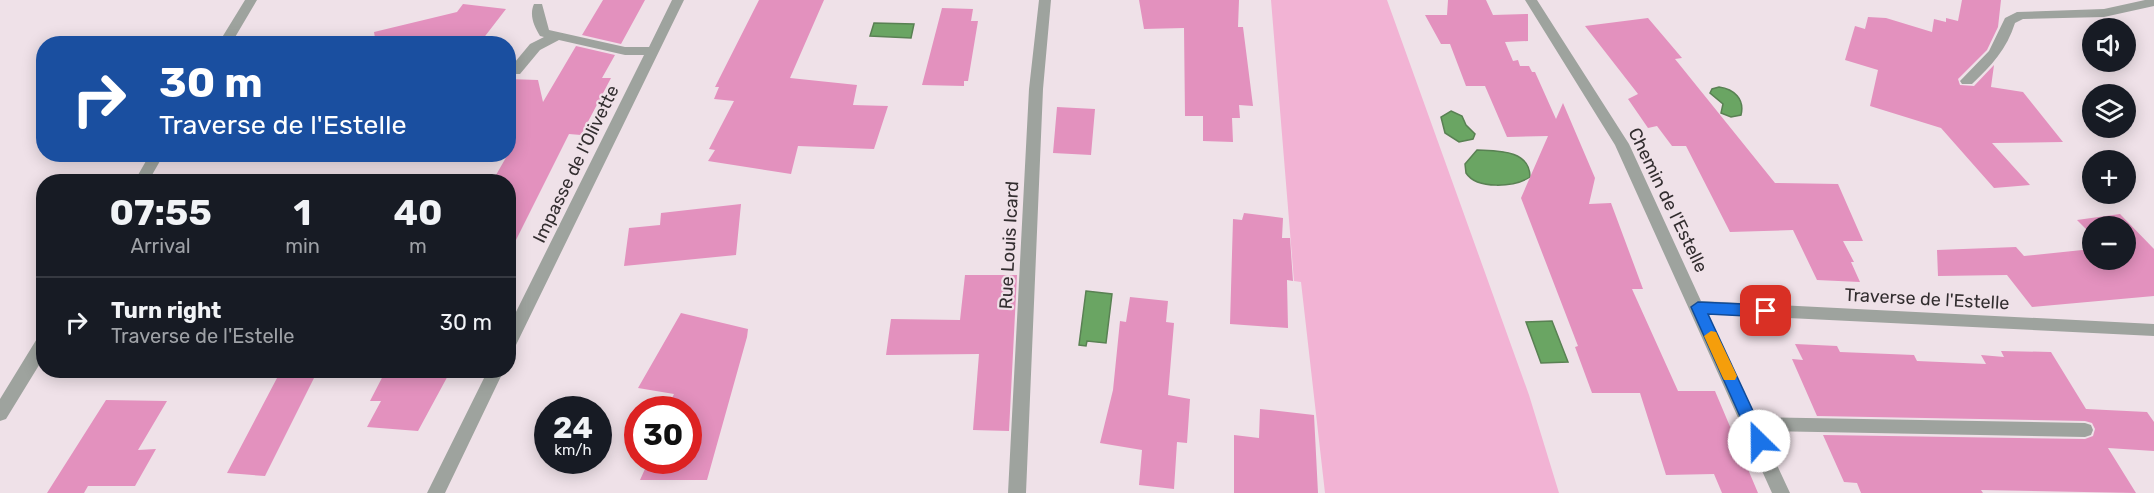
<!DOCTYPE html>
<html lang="en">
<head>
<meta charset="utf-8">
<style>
	body { margin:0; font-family:Rubik,sans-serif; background:#20242c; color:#f1f3f6; height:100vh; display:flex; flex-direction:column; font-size:22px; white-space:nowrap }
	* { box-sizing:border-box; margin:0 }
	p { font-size:20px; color:#9ea1a6 }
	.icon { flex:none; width:33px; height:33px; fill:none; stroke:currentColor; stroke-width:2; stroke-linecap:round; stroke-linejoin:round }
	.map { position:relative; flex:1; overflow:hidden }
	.drawer { position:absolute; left:36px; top:174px; width:480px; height:204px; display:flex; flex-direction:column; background:#171b24; border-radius:24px; box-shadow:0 3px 15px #0003 }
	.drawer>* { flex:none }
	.guide { position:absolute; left:36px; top:36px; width:480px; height:126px; border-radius:24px; box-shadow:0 3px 15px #0003; background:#1a4fa0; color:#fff; overflow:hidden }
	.controls { position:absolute; left:2082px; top:18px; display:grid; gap:12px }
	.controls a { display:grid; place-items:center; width:54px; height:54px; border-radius:50%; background:#171b24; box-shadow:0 3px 15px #0003; font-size:30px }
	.speed { position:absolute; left:534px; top:396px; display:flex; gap:12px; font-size:30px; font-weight:700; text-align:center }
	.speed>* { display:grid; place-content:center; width:78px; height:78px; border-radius:50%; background:#171b24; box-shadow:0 3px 15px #0003; line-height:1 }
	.speed small { font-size:15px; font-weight:400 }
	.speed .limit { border:9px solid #d22; background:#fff; color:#111 }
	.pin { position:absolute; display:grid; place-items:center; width:51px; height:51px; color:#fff; margin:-26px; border-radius:12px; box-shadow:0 3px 9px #0006 }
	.me { position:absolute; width:66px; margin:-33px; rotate:337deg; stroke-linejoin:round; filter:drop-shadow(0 0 4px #0008) }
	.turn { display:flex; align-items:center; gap:21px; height:126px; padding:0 24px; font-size:27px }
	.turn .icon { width:78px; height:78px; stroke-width:2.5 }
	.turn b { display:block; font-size:42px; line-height:51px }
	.eta { display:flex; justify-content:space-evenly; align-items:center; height:102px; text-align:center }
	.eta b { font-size:36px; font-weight:700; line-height:42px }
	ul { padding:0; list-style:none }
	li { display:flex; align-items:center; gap:18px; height:90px; padding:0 24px; border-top:2px solid #363941 }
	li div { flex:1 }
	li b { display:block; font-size:22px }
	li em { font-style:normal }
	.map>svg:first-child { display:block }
	.green { fill:#f2b3d4 }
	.water { fill:#6aa563; stroke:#598153; stroke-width:1.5 }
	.building { fill:#e391be }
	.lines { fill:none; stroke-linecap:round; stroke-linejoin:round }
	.minor { fill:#9ea39e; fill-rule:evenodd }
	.route { fill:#1a73e8; stroke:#114b97; stroke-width:1.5 }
	.slow { fill:#f59e0b }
	.labels { text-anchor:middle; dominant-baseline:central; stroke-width:4.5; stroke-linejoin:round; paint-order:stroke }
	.street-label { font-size:18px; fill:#322d2f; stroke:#efe1e8 }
</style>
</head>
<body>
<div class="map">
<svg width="2154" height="493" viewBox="0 0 2154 493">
	<rect width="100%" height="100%" fill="#efe1e8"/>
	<!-- green -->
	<path class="green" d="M1271,0H1387L1529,395L1559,493H1325L1301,282L1294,281Z"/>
	<!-- water -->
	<path class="water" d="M874,23L914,24L911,38L870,36Z
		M1719,87C1734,89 1745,99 1741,115L1731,117L1721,113L1723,104L1710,93L1712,89Z
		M1451,111L1462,116L1466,125L1475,134L1473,139L1459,142L1445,133L1441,117Z
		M1477,150C1496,151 1530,149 1530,177C1515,187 1477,190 1466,173L1465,164Z
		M1086,291L1112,294L1106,343L1087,341L1086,346L1079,345Z
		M1552,321L1568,362L1541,363L1526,322Z"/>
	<!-- building -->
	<path class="building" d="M603,0H645L621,44L582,35Z
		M759,0H824L790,78L857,85L853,105L888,106L874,149L798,146L791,174L708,161L715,150L709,149L734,101L714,99L719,87H715Z
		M1139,0H1239L1238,27H1243L1253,106L1239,105L1240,118H1232L1233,142L1203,141V116H1185L1184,28L1144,29Z
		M1448,0H1486L1493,15L1528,14V41L1505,42L1513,61L1518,60L1520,66H1529L1532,72H1535L1556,119L1563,103L1595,178L1589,204L1611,203L1643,289H1632L1678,391H1715L1758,493H1722L1714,474L1666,475L1640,393H1592L1575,347L1578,346L1521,198L1548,136L1507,137L1485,86H1466L1450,44H1441L1425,15H1447Z
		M1962,0H2001L1998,27L1987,50L1958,79L1960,85L1974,86L1994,65L1991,87L2023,92L2063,142L1992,143L2030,185L1994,188L1941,128L1870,106L1878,70L1845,60L1855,26L1865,29L1868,17L1886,18L1932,32L1934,19L1946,22V18L1958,21Z
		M463,4L506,9L479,44H376L374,32L457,12Z
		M942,8L973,9L971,21H978L968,81H964V86L922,85Z
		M1648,18L1682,58L1675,59L1775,183L1838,184L1863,241H1843L1854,262H1851L1860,282L1817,280L1793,230L1730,232L1686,146H1672L1657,126L1648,128L1628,99L1638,94L1585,26Z
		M576,46L615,55L602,78H611L581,135L569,134L508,256V182H492L508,154V79L538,80L543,102Z
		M1057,107L1095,109L1091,155L1053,153Z
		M741,204L736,255L624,266L629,228L660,225L661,213Z
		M1244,213L1283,218L1282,238H1290L1293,281L1287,280L1288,328L1230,324L1233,219L1242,220Z
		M2120,214L2154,249V296L2032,307L2007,275L1938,276L1937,250L2016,247L2024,256L2092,249V260H2126V226H2092V235L2077,220Z
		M965,275H1017L1009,431L973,430L979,354L886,355L891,319L960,320Z
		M1130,297L1168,301L1166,322L1174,323L1168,395L1190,399L1187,443L1177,442L1174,489L1139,485L1142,450L1100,443L1113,390L1120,321L1126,322Z
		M681,313L748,329L747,337L707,480H640L649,460H688V410H666L674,394L638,388Z
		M1795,344L1837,346L1840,352L1914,355L1917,361L1986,364L1981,355L2004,357L2001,351L2051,352L2086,409L2147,412L2154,422V451L2108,448L2136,493L1981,490L1983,493H1861L1857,483L1844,482L1823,435L2085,439L2093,436L2095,429L2092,423L2085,421L1817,416L1792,359L1803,360Z
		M386,370H451L418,431L367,427L381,401H370Z
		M277,378H314L265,476L227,473Z
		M106,400L167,401L138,450L156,449L135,486H88L84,493H47Z
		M1260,409L1314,415L1318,493H1234V435L1259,438Z"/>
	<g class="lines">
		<!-- minor -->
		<path class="minor" d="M245,0H257L231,44H218Z
			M672,0H684L516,345L514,350L508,351V328L644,55H625L559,40L540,50L520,74H510V68L530,44L544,37L540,36C534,26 529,15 534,4H542L549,30L625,47H649Z
			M1039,0H1051L1043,89L1026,493H1008L1029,89Z
			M1525,0H1537L1629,144L1701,301L2154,324V336L1707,314L1755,417L2085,423L2091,425L2093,430L2091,435L2085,437L1761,431L1790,493H1772L1615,145Z
			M2145,0H2154V6L2104,17L2023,19L2015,23C2007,49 1991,66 1972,84H1962L1960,81L1989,51L2005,18L2017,12L2104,9Z
			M150,154H164L148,182H134Z
			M44,336V357L6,419L0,421V399L38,337Z
			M488,370H504L445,493H427Z"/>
	</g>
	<!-- route -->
	<path class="route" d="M1698,302L1766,305L1773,311L1766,317L1708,314L1767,441L1765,446H1754L1751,441L1691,307Z"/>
	<!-- slow -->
	<path class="slow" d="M1711,331L1716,332L1737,376L1735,380H1724L1722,376L1704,336Z"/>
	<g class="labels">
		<!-- street labels -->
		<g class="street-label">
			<text transform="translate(576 164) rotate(-64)">Impasse de l'Olivette</text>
			<text transform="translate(1668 200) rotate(64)">Chemin de l'Estelle</text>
			<text transform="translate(1009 245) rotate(-87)">Rue Louis Icard</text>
			<text transform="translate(1927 299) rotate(3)">Traverse de l'Estelle</text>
		</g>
	</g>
</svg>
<div class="controls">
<a><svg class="icon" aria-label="sound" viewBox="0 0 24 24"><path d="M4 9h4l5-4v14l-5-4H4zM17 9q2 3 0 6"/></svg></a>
<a><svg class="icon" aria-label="layers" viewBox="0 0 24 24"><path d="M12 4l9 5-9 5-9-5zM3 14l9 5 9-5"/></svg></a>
<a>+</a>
<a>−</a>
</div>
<div class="speed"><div>24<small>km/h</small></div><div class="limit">30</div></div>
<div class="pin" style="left:1766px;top:311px;background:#d93025"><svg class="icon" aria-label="arrive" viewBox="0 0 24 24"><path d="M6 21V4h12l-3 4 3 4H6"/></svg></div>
<svg class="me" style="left:1759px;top:441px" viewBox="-20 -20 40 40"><circle r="19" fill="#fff"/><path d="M0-13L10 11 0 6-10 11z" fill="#1a73e8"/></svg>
<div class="guide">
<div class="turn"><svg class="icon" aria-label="right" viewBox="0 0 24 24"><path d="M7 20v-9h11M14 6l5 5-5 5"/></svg><div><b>30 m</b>Traverse de l'Estelle</div></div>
</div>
<section class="drawer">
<div class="eta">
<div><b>07:55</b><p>Arrival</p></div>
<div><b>1</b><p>min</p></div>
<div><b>40</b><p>m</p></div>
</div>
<ul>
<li><svg class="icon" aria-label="right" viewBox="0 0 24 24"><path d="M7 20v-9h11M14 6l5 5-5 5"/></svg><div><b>Turn right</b><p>Traverse de l'Estelle</p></div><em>30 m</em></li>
</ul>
</section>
</div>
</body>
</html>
